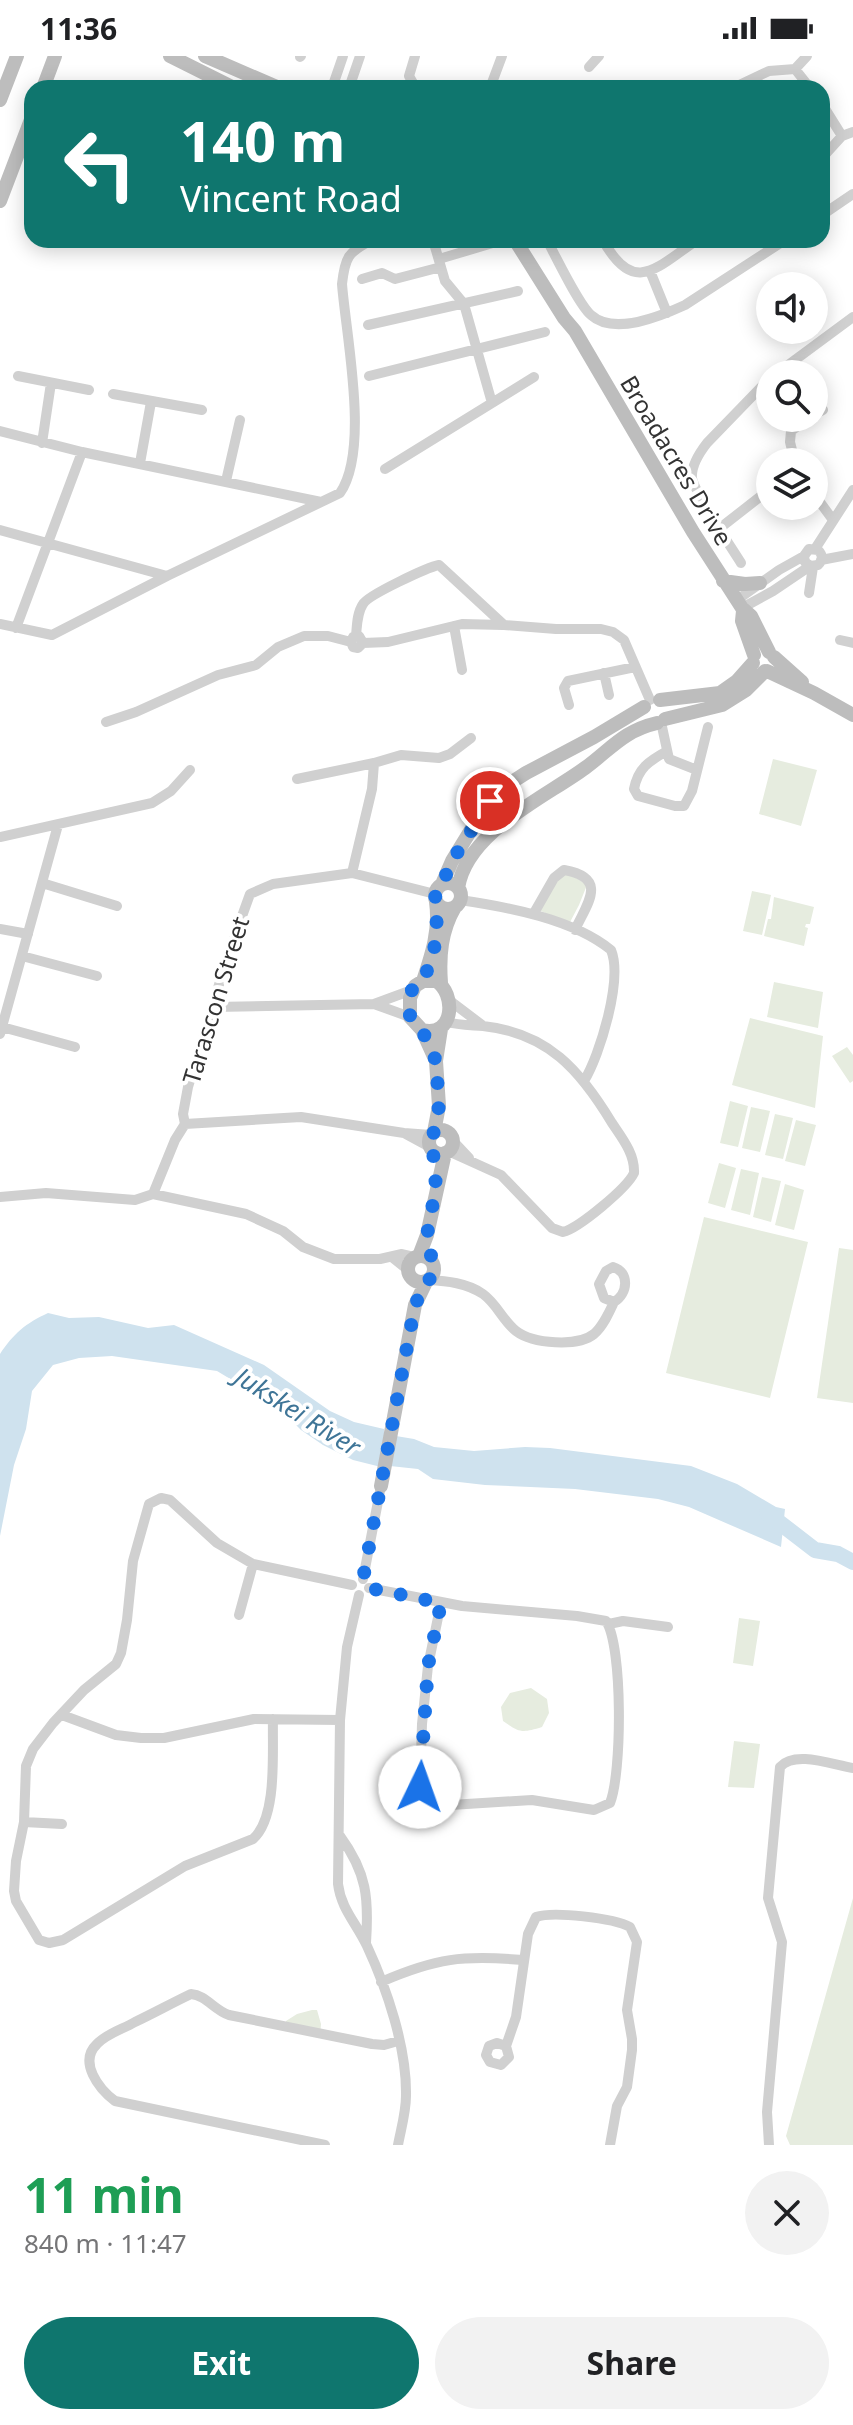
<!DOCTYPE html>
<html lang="en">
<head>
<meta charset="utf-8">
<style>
	body { margin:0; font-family:"Noto Sans",sans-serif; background:#f2f2f2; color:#202124; height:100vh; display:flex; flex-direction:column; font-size:30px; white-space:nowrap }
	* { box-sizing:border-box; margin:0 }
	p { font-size:26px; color:#757577 }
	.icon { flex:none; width:44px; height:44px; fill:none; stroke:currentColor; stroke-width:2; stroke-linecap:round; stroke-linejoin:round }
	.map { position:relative; height:2089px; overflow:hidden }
	.details { display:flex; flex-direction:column; background:#fff; flex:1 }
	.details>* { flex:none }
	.hud { position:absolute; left:24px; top:24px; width:806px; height:168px; border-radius:24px; box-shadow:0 4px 20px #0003; background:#0f766e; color:#fff; overflow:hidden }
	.controls { position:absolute; left:756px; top:216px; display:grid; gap:16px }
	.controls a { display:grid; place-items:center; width:72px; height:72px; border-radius:50%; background:#fff; box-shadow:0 4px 20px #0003; font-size:40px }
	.pin { position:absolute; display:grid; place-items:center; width:68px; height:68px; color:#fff; margin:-34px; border:4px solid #fff; border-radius:50%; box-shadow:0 2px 8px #0007 }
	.me { position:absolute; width:88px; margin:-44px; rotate:3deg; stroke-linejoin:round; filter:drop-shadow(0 0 6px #0008) }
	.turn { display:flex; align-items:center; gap:28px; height:168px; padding:0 24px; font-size:36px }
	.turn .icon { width:104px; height:104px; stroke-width:2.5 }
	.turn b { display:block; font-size:56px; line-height:68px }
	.round { display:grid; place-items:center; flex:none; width:84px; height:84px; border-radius:42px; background:#f2f2f2 }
	.summary { display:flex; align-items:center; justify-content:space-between; height:136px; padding:0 24px }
	h1 { font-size:48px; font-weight:700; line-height:60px; color:#1e9e55 }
	.button { display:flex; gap:16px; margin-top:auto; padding:16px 24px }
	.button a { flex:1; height:92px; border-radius:48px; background:#0f766e; color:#fff; font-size:32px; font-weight:700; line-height:92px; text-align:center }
	.button a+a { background:#f2f2f2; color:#202124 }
	.status { display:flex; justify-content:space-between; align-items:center; height:56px; padding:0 40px; background:#fff; direction:ltr }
	.status svg { height:22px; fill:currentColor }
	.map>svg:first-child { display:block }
	.green { fill:#e6ecdf }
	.water { fill:#cfe2ee }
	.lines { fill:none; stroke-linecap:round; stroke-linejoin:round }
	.river { stroke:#cfe2ee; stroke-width:16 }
	.street { stroke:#d0d0d0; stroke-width:10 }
	.secondary { stroke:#bdbdbd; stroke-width:14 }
	.route { stroke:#1a73e8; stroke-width:14; stroke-dasharray:0 25.2 }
	.labels { text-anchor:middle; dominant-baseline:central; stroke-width:8; stroke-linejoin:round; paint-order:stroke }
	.street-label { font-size:24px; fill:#333; stroke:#fff }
	.water-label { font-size:26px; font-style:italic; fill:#3f7597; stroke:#fff }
</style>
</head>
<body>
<div class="status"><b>11:36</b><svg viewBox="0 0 49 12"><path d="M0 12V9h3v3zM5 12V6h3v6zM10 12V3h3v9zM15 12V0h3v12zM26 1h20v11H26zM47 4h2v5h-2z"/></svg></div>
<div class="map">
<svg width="853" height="2089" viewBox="0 0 853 2089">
	<rect width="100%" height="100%" fill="#fff"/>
	<!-- green -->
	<path class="green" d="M773,703L817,714L801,770L759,758Z
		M564,814L587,829L579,849L569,868L539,854Z
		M752,835L771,839L762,879L743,875Z
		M774,841L814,851L810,868H806L805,871L808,872L804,890L764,880L768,863H771Z
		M774,926L823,936L818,972L767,961Z
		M750,962L823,980L815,1052L732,1029Z
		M847,991L853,999V1025L850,1027L832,1000Z
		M730,1045L748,1050L738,1091L720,1087Z
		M751,1051L770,1055L760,1096L742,1092Z
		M775,1058L793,1062L783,1103L765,1099Z
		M796,1064L816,1069L805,1110L785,1105Z
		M719,1107L736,1112L725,1152L708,1147Z
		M741,1113L759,1117L750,1159L731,1154Z
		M762,1121L781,1125L771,1166L753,1161Z
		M785,1128L804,1134L794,1174L775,1169Z
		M704,1161L808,1186L770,1342L666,1317Z
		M839,1192L853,1194V1347L817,1342Z
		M739,1562L760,1565L753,1610L733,1607Z
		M531,1632L547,1643L549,1657L542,1671C522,1677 520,1677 503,1665L501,1651L510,1637Z
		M734,1685L760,1688L754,1732L728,1731Z
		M853,1842V2089H790L786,2080Z
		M312,1954H317L321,1968L320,1980L286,1973V1965L297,1958Z"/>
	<!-- water -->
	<path class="water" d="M48,1257L69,1262L99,1261L148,1272L174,1269L264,1309L330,1355L354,1366L384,1373L385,1412L353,1404L323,1389L301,1374L280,1353L217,1315L112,1300L79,1302L53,1309L32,1335L26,1373L14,1409L0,1480V1298C13,1278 26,1267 48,1257Z
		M396,1380L414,1383L434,1391L474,1395L525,1391L550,1392L691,1410L737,1428L776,1451L785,1453L781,1491L689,1451L658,1443L575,1433L485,1429L433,1423L418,1413L390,1410Z"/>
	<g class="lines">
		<!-- river -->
		<path class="river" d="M767,1457L815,1494L838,1498L853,1506"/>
		<!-- street -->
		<path class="street" d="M415,0L409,20L413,27L420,32
			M300,1L301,0
			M589,11L599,0
			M795,13L810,32
			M332,32L343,0
			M349,32L360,0
			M490,32L502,0
			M733,32L769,15L795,13L807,0
			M822,48L842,80
			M822,102L842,80L853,76
			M822,159L853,138
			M433,184L445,225L464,248L492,347
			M547,184C556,201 579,249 591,259C614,280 661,260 685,249L785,184
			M603,184C634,241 657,211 697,184
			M439,203L496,186
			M650,215L667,257
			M362,223L382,217L395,223L441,211
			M368,269L518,235
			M776,318L853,261
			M18,320L89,334
			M369,320L545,276
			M113,338L202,354
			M814,359L823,354
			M0,375L82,396L321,446
			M42,387L51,327
			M795,406L790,386L791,375L809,362
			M140,407L151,346
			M385,413L534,321
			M226,425L240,364
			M814,438L833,464
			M720,472L770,433
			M0,474L167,520
			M815,493L853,434
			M821,504L853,498
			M741,507C731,491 694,436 692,422C691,409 700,396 707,387L770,322
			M809,537L813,511
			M737,544L779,514L804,500L809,493L818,494C823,499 823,504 818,509L810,510L805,506L804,500
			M742,552L773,535L810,510
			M0,568L52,579L167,520L340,437C370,394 346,280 342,228C345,201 348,196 372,184
			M454,570L462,614
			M16,572L82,396
			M356,580C357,569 357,557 363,548C368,539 428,511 439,509L504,569L556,573H601L613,576L624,584L650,644
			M840,584L853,587
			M363,587L359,580L353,581L351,586L353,591L358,592L363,587L388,586L462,568L503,569
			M604,617L609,639
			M569,649L564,632L568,625L635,611
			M106,666L136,656L218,619L256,609L278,591L304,580H328L351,586
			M661,666L669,703L697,714
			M667,695C649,705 638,712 634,733L638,740L675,750H684L692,735L708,671
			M297,723L374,707L401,699L439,702L450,698L471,682
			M0,781L152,747L171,735L190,714
			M352,817L372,733L374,707
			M42,827L117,850
			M460,844C508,851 573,863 611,894C623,923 600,999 584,1025
			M534,857L554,822L564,814C610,822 586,849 575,874
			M0,873L28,878
			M22,900L97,920
			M449,944L482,969
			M374,948L410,961
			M214,951L374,948L412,934
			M446,966C458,969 470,969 483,970C548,977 580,1014 612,1067C622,1082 635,1098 634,1117C627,1132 579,1172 563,1176L552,1172L501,1119L448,1095
			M2,971L75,991
			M0,978L58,769
			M185,1068L301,1061L404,1077L431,1079
			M406,1078L430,1091
			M453,1085L469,1102
			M153,1138L175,1084L185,1068L183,1058L188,1031L228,899L250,838L273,828L352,817L435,838
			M0,1141L46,1137L135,1144L153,1138L246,1158L283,1175L303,1191L334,1203H380L402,1198L415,1201
			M392,1201L408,1214
			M428,1224C447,1225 467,1227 483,1238C497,1248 503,1265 516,1275C533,1288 578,1291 594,1278C603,1270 609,1257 614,1246C628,1238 630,1216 613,1211L606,1215L599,1228L604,1242L614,1246
			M363,1523L381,1430
			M369,1532L462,1550L577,1560L606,1565C623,1590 622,1718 610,1747L594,1754L532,1744L451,1749L432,1747L425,1742L420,1731L422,1668L428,1610L441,1547
			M359,1539L347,1591L340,1664L338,1828C341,1853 357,1868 367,1890C387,1933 407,1992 406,2040C406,2056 401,2073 398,2089
			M239,1559L253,1508
			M609,1568L623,1565L668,1571
			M62,1659L116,1679L141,1682H164L254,1663L340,1664
			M273,1663C272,1695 278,1761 253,1783L185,1810L63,1884L49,1887L39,1884L16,1845L14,1835L16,1805L24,1766L26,1710L33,1693L53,1667L84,1634L116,1608L121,1597L127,1564L133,1505L149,1448L161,1442L170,1444L217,1487L253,1508L352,1529
			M24,1766L62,1768
			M340,1780C367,1817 369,1842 366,1887
			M381,1926C436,1902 463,1899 523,1904
			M506,1990L497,1987L489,1990L486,1999L490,2006L501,2009L509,2001L506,1990L516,1961L528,1878L536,1861C553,1855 614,1862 630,1871L637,1886L627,1954L632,1983V1994L627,2031L617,2050L610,2089
			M325,2089L115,2045C99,2033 78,2006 97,1988C106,1978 123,1973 135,1966C154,1957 172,1947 191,1938C206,1939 214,1954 229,1959L372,1988L384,1989L398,1985
			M769,2089L767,2056L782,1886L768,1842L780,1711C795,1694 833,1709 853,1712"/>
		<!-- secondary -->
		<path class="secondary" d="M170,0L234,32
			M205,0L279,32
			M43,32L55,0
			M0,44L17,0
			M0,145L32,61
			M515,184L564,262L575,275L693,476L742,552L751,560L769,596
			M723,525L745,528L760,527
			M743,555L742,565L754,599
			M774,601L802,626
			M767,615L814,637L853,659
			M660,644L720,637L737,625L753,607
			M665,663L722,649L746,634L765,615
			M435 840a13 13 0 1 1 26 0a13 13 0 1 1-26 0Z
			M442,828L452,805L482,756L501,733L526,717L594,681L644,651
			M458,832C467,776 544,742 585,712C611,693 623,675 657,667
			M423,925C432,898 440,874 436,846
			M441,927C439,900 441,875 455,851
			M422,974C455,982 456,937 436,925H423L415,930L410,942V961L422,974L436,1005
			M429 1086a12 12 0 1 1 24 0a12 12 0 1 1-24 0Z
			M434,1076L439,1050L436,1005L441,973
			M408 1213a13 13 0 1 1 26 0a13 13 0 1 1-26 0Z
			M419,1200L427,1179L445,1097
			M381,1430L415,1249L426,1226"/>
	</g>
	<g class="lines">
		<!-- route -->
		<path class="route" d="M420,1731L428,1610L441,1547L369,1532L368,1527L363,1523L415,1249L426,1226L431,1222L434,1215L427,1179L436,1131L433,1095L429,1086L434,1076L439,1050L436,1005L422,974L410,961C410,951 408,937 415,929C422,922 419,930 424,921C438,895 438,866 435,838L442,828L452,805L490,745"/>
	</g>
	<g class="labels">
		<!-- street labels -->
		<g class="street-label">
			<text transform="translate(677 404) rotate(59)">Broadacres Drive</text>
			<text transform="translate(215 944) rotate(-73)">Tarascon Street</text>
		</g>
		<!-- water labels -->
		<g class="water-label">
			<text transform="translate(298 1355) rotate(32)">Jukskei River</text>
		</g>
	</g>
</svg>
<div class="controls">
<a><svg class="icon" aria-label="sound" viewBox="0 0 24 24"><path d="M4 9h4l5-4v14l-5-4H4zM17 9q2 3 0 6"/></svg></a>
<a><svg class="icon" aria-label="search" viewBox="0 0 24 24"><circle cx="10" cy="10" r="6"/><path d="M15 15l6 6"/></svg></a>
<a><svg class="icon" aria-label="layers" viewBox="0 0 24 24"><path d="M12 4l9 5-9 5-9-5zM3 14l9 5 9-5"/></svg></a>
</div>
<div class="pin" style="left:490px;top:745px;background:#d93025"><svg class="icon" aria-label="arrive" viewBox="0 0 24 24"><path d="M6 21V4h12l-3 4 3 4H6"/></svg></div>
<svg class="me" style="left:420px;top:1731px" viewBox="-20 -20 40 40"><circle r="19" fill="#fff"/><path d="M0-13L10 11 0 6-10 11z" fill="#1a73e8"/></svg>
<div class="hud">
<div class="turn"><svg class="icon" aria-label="left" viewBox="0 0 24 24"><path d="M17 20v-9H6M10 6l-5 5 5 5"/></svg><div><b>140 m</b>Vincent Road</div></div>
</div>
</div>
<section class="details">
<div class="summary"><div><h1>11 min</h1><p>840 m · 11:47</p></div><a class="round"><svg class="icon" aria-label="close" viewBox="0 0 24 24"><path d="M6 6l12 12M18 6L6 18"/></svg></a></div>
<div class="button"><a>Exit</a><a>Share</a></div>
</section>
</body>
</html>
